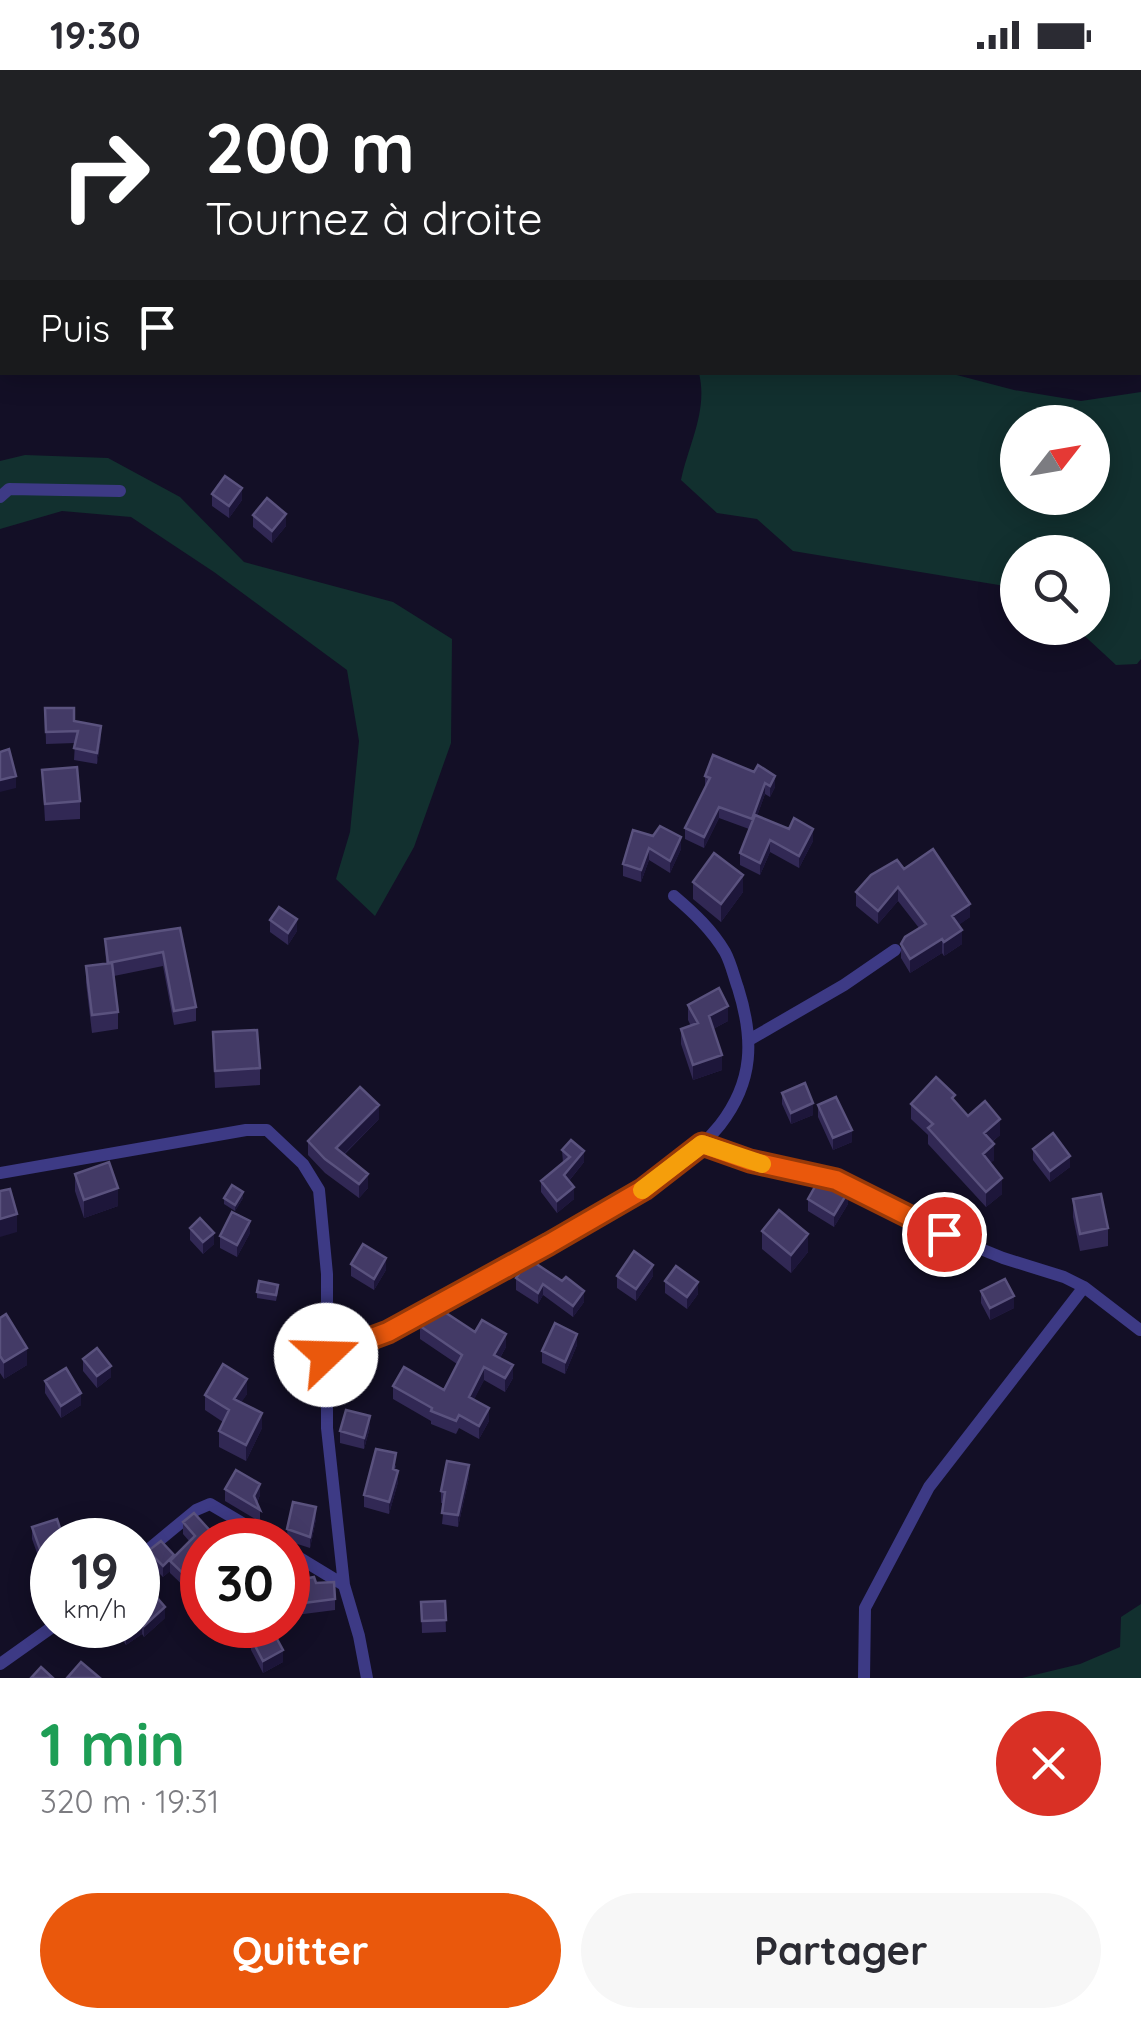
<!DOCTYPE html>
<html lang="fr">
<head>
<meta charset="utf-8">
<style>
	body { margin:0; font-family:Quicksand,sans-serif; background:#f7f7f7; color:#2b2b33; height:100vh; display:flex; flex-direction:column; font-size:38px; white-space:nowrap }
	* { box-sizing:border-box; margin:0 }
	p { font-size:32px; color:#7c7c81 }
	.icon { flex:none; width:55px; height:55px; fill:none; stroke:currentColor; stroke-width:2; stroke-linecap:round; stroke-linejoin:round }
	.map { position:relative; height:1608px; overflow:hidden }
	.side { display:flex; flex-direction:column; background:#fff; flex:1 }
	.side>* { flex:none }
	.guide { position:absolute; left:0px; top:0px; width:1142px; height:305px; box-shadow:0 5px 25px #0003; background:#202124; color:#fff; overflow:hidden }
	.needle { width:65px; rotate:59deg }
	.fabs { position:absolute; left:1000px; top:335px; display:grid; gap:20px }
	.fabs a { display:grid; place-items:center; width:110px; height:110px; border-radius:50%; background:#fff; box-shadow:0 5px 25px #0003; font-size:50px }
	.speed { position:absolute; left:30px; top:1448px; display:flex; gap:20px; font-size:50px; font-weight:700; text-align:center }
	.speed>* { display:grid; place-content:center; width:130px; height:130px; border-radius:50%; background:#fff; box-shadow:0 5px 25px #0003; line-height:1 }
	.speed small { font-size:25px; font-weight:400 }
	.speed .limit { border:15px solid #d22; background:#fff; color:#111 }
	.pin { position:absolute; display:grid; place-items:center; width:85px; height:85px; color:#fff; margin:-42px; border:5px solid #fff; border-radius:50%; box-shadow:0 2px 10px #0007 }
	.me { position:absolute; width:110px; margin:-55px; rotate:69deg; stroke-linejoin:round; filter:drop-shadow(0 0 8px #0008) }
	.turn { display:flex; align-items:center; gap:35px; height:210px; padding:0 40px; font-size:45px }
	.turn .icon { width:130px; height:130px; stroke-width:2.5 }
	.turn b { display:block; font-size:70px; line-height:85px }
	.then { display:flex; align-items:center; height:95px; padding:0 40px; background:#0003; gap:20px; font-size:38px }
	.round { display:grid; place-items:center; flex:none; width:105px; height:105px; border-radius:52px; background:#f7f7f7 }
	.summary { display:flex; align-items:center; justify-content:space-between; height:170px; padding:0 40px }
	h1 { font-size:60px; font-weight:700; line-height:75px; color:#1e9e55 }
	.action { display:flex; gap:20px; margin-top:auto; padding:20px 40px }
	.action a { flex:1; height:115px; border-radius:60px; background:#ea580c; color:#fff; font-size:40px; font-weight:700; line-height:115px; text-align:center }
	.action a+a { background:#f7f7f7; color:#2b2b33 }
	.status { display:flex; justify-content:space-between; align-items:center; height:70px; padding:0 50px; background:#fff; direction:ltr }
	.status svg { height:28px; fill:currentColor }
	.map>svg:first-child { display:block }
	.green { fill:#12302f; fill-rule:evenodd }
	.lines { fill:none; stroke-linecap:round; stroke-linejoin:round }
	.minor { stroke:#3d3a85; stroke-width:12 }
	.wall { fill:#312854 }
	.shaded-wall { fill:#1d163a }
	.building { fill:#433a66; stroke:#5a527e; stroke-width:2.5 }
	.route-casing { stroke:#983908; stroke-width:25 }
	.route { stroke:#ea580c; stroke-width:18 }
	.slow { stroke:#f59e0b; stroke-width:18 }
</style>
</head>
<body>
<div class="status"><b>19:30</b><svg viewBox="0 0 49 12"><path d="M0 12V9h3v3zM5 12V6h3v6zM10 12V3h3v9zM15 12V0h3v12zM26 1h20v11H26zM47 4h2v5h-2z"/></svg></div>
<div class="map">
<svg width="1141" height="1608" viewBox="0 0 1141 1608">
	<rect width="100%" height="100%" fill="#130f26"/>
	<!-- green -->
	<path class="green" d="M0,0H565L568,2H2V149Z
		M699,303H949L1014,320L1081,331L1141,322V589L1137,594L1116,595L1076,558H1092V482H1018L1017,518L793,481L757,449L717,443L681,410C689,373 708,341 699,303ZM1018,352H1092V428H1018Z
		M25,385L108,388L180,427L244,492L393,532L452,569L451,673L414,777L375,846L336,809L350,762L359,671L347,600L214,502L131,447L62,441L0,459V391Z
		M1141,1534V1608H1022L1080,1594L1120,1577L1121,1547Z"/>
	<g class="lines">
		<!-- minor -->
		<path class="minor" d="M0,427L9,419L120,421
			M749,970L844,915L895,880
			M702,1074L750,1091L836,1110L944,1164L1003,1188L1064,1207L1084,1217L1140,1260
			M0,1103L246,1060H267L303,1094L319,1120L327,1204V1358L344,1515L359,1566L367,1608
			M326,1285C416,1251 501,1202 585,1154C631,1126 686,1098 720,1055C754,1011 754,969 738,918C734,907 731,893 725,882C712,860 694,843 674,826
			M288,1481L344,1515
			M138,1488L196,1440L210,1434L271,1470
			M0,1594L55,1555
			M864,1608L865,1538L929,1417L1084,1217"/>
	</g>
	<!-- wall -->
	<path class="wall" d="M212,424L242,430L229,448L212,436Z
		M253,445L286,456L272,473L253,457Z
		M45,638L74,651L101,668L97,694L74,690L75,673L46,674Z
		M713,685L775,717L770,727L765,724L757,746L813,771L799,798L770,782L760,805L740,795V783L749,759L719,748L704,778L685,769V758L705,717V706Z
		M42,700L80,731V749L45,751Z
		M633,760L681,779L670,803L649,790L641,812L623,806V794Z
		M904,799L970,847L958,855L962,874L944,886L942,883L910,903L901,888V874L919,858L898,831L878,854L856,836V822Z
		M693,812L743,822L721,852L693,829Z
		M270,850L297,861L288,875L270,862Z
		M180,858L196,937V951L174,955L163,896L114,906L118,942V959L92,963L86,913V896L106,893L105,869Z
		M688,935L728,951L713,959L722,1000L693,1010L681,974V959L691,956L688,950Z
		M213,962L260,998V1015L215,1018Z
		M782,1023L813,1045L791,1054L782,1034Z
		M955,1031L968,1046L1000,1065L992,1072L994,1090L990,1093L1002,1124L986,1137L928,1074V1065L911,1049V1034Z
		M818,1035L852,1072L833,1080L818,1047Z
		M379,1049L344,1085L368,1118L359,1128L325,1103L308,1085V1071Z
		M1033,1079L1070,1097L1050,1112L1033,1090Z
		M562,1080L584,1092L569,1111L574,1129L557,1143L541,1122V1111L563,1093Z
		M75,1104L118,1136L84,1148L75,1121Z
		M224,1128H243L235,1141L224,1134Z
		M808,1129L848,1134L834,1157L808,1141Z
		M1073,1129L1108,1158V1176L1080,1181L1073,1147Z
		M190,1158L214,1174L203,1184L190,1170Z
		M762,1161L808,1182L791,1203L762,1179Z
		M250,1163L237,1187L220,1178V1166Z
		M529,1189L584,1232L573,1247L543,1225L538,1234L516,1220V1208Z
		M351,1194L386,1200L374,1220L351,1206Z
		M617,1206H653L636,1231L617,1218Z
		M665,1211L698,1224L687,1239L665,1223Z
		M278,1221L276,1231L257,1228V1222Z
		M981,1221L1014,1238L990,1250L981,1233Z
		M0,1248L27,1295L4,1309L0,1303Z
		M420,1256L475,1262L506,1277L500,1288L513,1308L505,1322L484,1310L474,1329L489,1351L479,1369L459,1358L456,1364L431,1354V1351L393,1329V1316L444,1320L457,1294L420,1269Z
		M577,1275L565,1304L542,1293V1281Z
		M83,1289L111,1307L97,1318L83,1301Z
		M45,1311L81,1335L61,1348L45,1323Z
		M247,1324L241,1332L262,1358L246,1391L219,1377V1361L223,1352L205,1340V1325Z
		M370,1357L364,1379L340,1373V1361Z
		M396,1395L395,1400L398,1412L389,1444L364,1437V1425Z
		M469,1407L458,1457L442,1454L444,1433H441V1421Z
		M225,1419L260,1425L257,1433L260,1440V1452L225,1431Z
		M316,1449L310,1478L288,1471L287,1459Z
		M183,1452L213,1470H202V1511L191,1523L170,1503V1501L163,1507L148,1492V1481L174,1487L189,1471L183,1464Z
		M32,1457L52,1470V1490L41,1494L32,1469Z
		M288,1512L316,1513L335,1529V1540L288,1546Z
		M445,1531L446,1562L422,1563L421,1532Z
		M165,1548L144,1567L142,1564L126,1575L114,1557V1555H138Z
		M251,1568L283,1592L263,1603L251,1580Z"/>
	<!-- shaded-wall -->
	<path class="shaded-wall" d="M242,418V430L229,448V436Z
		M286,444V456L272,473V461Z
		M101,656V668L97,694V683Z
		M16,706V718L0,722V710Z
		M775,706V717L770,727V716Z
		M765,713V724L752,760V749Z
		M719,737V748L704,778V767Z
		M813,759V771L799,798V786Z
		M681,767V779L670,803V791Z
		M770,770V782L760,805V793Z
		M649,778V790L641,812V800Z
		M743,805V822L721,852V834Z
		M898,817V831L878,854V841Z
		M970,834V847L952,860V846Z
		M297,849V861L288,875V863Z
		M962,860V874L944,886V872Z
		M942,869V883L910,903V889Z
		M728,936V951L709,961V946Z
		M722,985V1000L693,1010V995Z
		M813,1033V1045L791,1054V1043Z
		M379,1035V1049L336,1092V1078Z
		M1000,1049V1065L984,1078V1063Z
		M852,1060V1072L833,1080V1068Z
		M994,1074V1090L983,1100V1084Z
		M584,1081V1092L564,1117V1105Z
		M1070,1086V1097L1050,1112V1101Z
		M368,1104V1118L359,1128V1114Z
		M1002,1108V1124L986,1137V1122Z
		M574,1117V1129L557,1143V1131Z
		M118,1118V1136L84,1148V1130Z
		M243,1122V1128L235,1141V1135Z
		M848,1122V1134L834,1157V1145Z
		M17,1144V1162L0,1167V1149Z
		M250,1151V1163L237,1187V1175Z
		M214,1163V1174L203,1184V1172Z
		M808,1164V1182L791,1203V1185Z
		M386,1188V1200L374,1220V1209Z
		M653,1195V1206L636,1231V1219Z
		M698,1212V1224L687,1239V1227Z
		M543,1214V1225L538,1234V1223Z
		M584,1221V1232L573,1247V1236Z
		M1014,1226V1238L990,1250V1238Z
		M506,1264V1277L494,1298V1285Z
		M577,1264V1275L565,1304V1292Z
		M27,1278V1295L4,1309V1292Z
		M513,1295V1308L505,1322V1308Z
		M111,1296V1307L97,1318V1306Z
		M484,1297V1310L469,1340V1327Z
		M247,1309V1324L234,1344V1329Z
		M81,1323V1335L61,1348V1336Z
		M489,1338V1351L479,1369V1356Z
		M262,1343V1358L246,1391V1375Z
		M370,1346V1357L364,1379V1368Z
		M469,1395V1407L458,1457V1445Z
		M398,1401V1412L389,1444V1432Z
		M260,1414V1425L254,1438V1426Z
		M316,1437V1449L310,1478V1467Z
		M202,1473V1485L196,1491V1479Z
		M52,1478V1490L41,1494V1482Z
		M174,1485L170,1491V1501L163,1507V1496Z
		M202,1499V1511L191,1523V1511Z
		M165,1537V1548L144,1567V1556Z
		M142,1554V1564L126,1575V1564Z
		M283,1580V1592L263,1603V1591Z"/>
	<!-- building -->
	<path class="building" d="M225,406L242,418L229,436L212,424Z
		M267,428L286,444L272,461L253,445Z
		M45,638H74V651L101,656L97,683L74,678L78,661L46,662Z
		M9,679L16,706L0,710V682Z
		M713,685L754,702L758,695L775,706L770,716L765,713L752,749L719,737L704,767L685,758L710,708L705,706Z
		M77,697L80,731L45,734L42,700Z
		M755,745L789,759L794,748L813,759L799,786L770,770L760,793L740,783Z
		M660,756L681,767L670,791L649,778L641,800L623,794L633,760L653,766Z
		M933,779L970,834L952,846L962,860L944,872L942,869L910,889L901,874L905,867L926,854L898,817L878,841L856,822L871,805L897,790L904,799Z
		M714,783L743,805L721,834L693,812Z
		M279,837L297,849L288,863L270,850Z
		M180,858L196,937L174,941L163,882L108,893L105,869Z
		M112,893L118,942L92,945L86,896Z
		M719,918L728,936L709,946L722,985L693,995L681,959L698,953L688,935Z
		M257,960L260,998L215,1001L213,962Z
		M936,1007L955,1025L952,1028L968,1046L985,1031L1000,1049L984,1063L994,1074L983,1084L1002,1108L986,1122L928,1058L933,1054L911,1034Z
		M805,1013L813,1033L791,1043L782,1023Z
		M360,1017L379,1035L336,1078L368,1104L359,1114L325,1089L308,1071Z
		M836,1027L852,1060L833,1068L818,1035Z
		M1053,1063L1070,1086L1050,1101L1033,1079Z
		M571,1070L584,1081L564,1105L574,1117L557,1131L541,1111L570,1087L562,1080Z
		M109,1092L118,1118L84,1130L75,1104Z
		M821,1106L848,1122L834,1145L808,1129Z
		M232,1115L243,1122L235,1135L224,1128Z
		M10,1119L17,1144L0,1149V1121Z
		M1101,1124L1108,1158L1080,1164L1073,1129Z
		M779,1140L808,1164L791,1185L762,1161Z
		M232,1142L250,1151L237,1175L220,1166Z
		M200,1148L214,1163L203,1172L190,1158Z
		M363,1174L386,1188L374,1209L351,1194Z
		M634,1181L653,1195L636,1219L617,1206Z
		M529,1189L562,1211L566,1207L584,1221L573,1236L543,1214L538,1223L516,1208Z
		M676,1196L698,1212L687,1227L665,1211Z
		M1005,1209L1014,1226L990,1238L981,1221Z
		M259,1211L278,1215L276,1225L257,1222Z
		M434,1235L475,1262L482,1250L506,1264L494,1285L513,1295L505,1308L484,1297L469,1327L489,1338L479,1356L459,1345L456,1351L431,1341L432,1338L393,1316L404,1297L444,1320L462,1285L420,1256Z
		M6,1244L27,1278L4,1292L0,1286V1248Z
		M555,1253L577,1264L565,1292L542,1281Z
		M97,1278L111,1296L97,1306L83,1289Z
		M223,1294L247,1309L234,1329L262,1343L246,1375L219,1361L229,1340L205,1325Z
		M66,1298L81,1323L61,1336L45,1311Z
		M346,1340L370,1346L364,1368L340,1361Z
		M376,1379L396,1383L393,1399L398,1401L389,1432L364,1425Z
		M447,1391L469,1395L458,1445L442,1443L445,1422L441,1421Z
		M236,1400L260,1414L254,1426L260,1440L225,1419Z
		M293,1432L316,1437L310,1467L287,1459Z
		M194,1443L213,1464L206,1470H202V1473L196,1479L202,1486V1499L191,1511L170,1491L195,1466L183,1452Z
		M57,1449L64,1470H52V1478L41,1482L32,1457Z
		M161,1471L174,1485L163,1496L148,1481Z
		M314,1507L316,1513L334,1512L335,1529L288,1535V1512Z
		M147,1516L165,1537L144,1556L142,1554L126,1564L120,1555H138V1525Z
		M445,1531L446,1550L422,1551L421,1532Z
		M271,1558L283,1580L263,1591L251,1568Z
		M81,1592L100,1608H67Z
		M41,1597L53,1608H31Z"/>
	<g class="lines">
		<!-- route casing -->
		<g class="route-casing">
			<path id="route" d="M326,1285L388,1262L549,1174L644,1119L702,1074L750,1091L836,1110L944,1164"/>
		</g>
		<!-- route -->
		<use href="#route" class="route"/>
		<!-- slow -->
		<path class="slow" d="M642,1120L702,1074L762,1094"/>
	</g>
</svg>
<div class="fabs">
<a><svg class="needle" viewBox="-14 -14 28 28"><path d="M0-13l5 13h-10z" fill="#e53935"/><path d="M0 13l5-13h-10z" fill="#7c7c81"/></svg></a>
<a><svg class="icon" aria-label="search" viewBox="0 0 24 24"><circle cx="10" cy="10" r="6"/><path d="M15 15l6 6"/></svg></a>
</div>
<div class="speed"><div>19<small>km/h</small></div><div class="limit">30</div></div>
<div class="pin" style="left:944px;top:1164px;background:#d93025"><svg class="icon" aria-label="arrive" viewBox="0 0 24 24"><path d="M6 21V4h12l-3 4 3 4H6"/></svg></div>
<svg class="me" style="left:326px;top:1285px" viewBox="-20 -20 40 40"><circle r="19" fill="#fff"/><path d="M0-13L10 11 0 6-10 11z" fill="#ea580c"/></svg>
<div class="guide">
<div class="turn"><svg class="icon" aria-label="right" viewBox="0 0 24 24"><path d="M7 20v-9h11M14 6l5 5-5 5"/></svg><div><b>200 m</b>Tournez à droite</div></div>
<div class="then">Puis<svg class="icon" aria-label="arrive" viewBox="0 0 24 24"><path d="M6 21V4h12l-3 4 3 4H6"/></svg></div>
</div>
</div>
<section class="side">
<div class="summary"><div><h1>1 min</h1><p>320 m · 19:31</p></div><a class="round" style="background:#d93025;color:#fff"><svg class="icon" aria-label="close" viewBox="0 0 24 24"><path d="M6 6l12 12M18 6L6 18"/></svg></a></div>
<div class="action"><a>Quitter</a><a>Partager</a></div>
</section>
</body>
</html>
